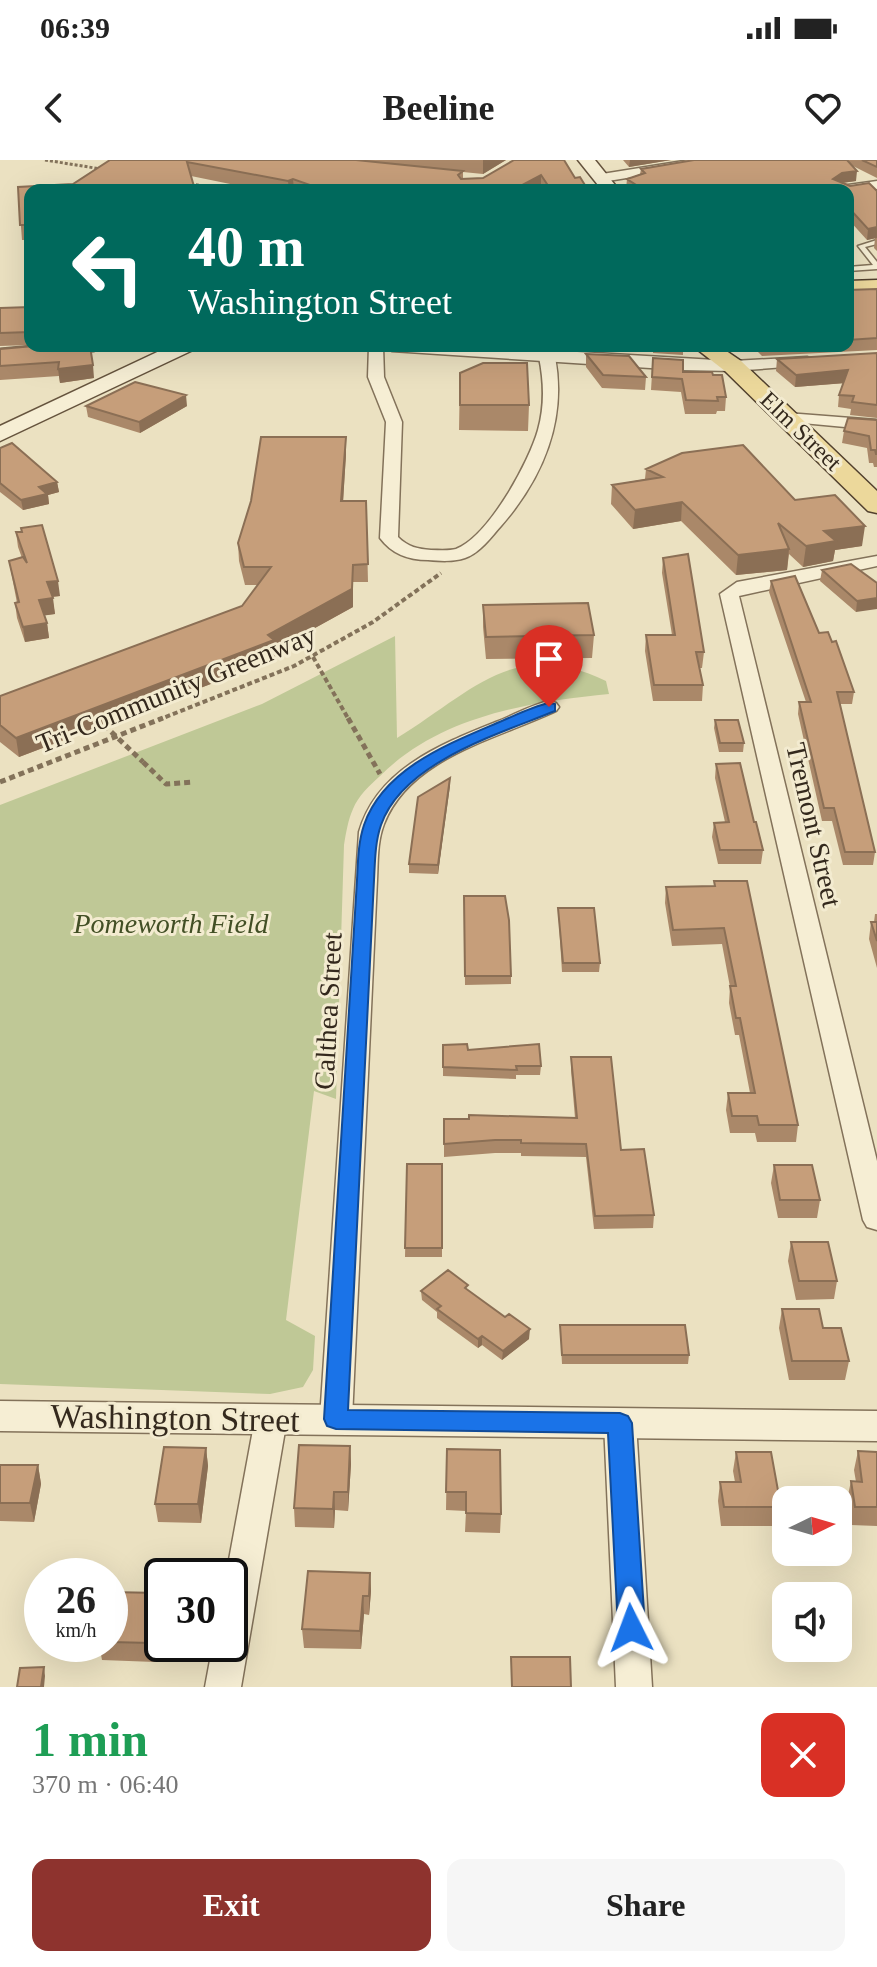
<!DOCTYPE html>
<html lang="en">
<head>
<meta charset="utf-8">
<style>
	body { margin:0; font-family:Georgia,serif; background:#f6f6f6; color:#222; height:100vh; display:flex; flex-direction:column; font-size:30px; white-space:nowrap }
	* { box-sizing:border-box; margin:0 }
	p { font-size:26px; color:#767676 }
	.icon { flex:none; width:44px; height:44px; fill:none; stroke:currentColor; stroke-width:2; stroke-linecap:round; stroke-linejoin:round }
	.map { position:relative; height:1527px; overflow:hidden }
	.details { display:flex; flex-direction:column; background:#fff; flex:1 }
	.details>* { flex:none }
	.banner { position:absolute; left:24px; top:24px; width:830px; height:168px; border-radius:16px; box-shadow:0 8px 32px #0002; background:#00695c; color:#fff; overflow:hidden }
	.needle { width:52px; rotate:85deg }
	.fabs { position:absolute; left:772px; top:1326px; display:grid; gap:16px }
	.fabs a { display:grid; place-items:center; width:80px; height:80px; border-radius:16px; background:#fff; box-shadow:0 8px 32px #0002; font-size:40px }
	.speed { position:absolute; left:24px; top:1398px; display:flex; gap:16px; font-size:40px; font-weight:700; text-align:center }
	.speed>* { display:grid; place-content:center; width:104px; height:104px; border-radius:50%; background:#fff; box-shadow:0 8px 32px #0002; line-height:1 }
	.speed small { font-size:20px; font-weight:400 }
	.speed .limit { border:4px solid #111; border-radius:12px; background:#fff; color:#111 }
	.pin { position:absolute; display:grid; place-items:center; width:68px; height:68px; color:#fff; margin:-82px -34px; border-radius:50% 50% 50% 0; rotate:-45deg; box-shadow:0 0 8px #0007 }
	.pin .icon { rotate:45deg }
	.me { position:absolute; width:88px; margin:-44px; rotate:357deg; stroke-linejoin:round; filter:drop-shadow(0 0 6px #0008) }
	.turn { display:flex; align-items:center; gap:28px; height:168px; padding:0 32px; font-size:36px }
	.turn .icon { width:104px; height:104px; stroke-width:2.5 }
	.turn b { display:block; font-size:56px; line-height:68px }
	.round { display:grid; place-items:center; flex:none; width:84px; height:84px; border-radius:16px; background:#f6f6f6 }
	.head { display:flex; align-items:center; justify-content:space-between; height:136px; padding:0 32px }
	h1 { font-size:48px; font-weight:600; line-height:60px; color:#1e9e55 }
	.button { display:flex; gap:16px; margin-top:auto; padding:16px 32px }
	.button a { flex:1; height:92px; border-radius:16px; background:#8e332e; color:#fff; font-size:32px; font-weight:600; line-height:92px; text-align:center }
	.button a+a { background:#f6f6f6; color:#222 }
	.status { display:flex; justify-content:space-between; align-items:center; height:56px; padding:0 40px; background:#fff; direction:ltr }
	.status svg { height:22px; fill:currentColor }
	header { display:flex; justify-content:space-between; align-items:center; height:104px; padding:0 32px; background:#fff; font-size:36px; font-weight:600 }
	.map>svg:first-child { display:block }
	.green { fill:#bfc896 }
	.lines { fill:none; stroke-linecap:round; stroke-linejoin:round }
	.service-casing { stroke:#83725a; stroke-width:3 }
	.minor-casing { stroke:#83725a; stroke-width:3 }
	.tertiary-casing { stroke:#83725a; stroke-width:3 }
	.secondary-casing { stroke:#65533d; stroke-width:3 }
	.primary-casing { stroke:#51402e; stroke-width:3 }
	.path-far2 { stroke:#83725a; stroke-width:3; stroke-dasharray:3 2; stroke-linecap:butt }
	.path-far1 { stroke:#83725a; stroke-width:4; stroke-dasharray:5 3; stroke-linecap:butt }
	.path { stroke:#83725a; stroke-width:5; stroke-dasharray:6 4; stroke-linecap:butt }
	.service { fill:#f6eed4; fill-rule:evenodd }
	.minor { fill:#f6eed4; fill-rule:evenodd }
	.tertiary { fill:#f6eed4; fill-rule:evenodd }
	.secondary { fill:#f6eed4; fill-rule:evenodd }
	.primary { fill:#ecd89b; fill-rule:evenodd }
	.path-bridge { stroke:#83725a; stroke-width:5; stroke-dasharray:6 4; stroke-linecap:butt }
	.wall { fill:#aa8869 }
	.shaded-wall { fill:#8b6f55 }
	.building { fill:#c69e7a; stroke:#8b6f55; stroke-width:2 }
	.route { fill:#1a73e8; stroke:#114b97; stroke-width:2 }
	.labels { text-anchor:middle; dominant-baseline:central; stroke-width:6; stroke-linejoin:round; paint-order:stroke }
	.far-street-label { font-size:24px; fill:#34291d; stroke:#f3ebd0 }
	.street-label { font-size:28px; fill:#34291d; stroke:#f3ebd0 }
	.park-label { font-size:28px; font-style:italic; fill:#424f25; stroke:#f3ebd0 }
	.near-street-label { font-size:34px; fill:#34291d; stroke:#f3ebd0 }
</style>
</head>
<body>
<div class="status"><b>06:39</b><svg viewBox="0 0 49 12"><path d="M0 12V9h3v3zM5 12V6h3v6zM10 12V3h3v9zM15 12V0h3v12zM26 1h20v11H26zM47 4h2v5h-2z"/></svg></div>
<header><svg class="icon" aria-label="back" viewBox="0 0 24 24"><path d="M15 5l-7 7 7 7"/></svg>Beeline<svg class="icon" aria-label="heart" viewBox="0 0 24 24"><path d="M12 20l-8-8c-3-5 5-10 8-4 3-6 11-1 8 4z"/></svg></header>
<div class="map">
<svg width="877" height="1527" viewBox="0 0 877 1527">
	<rect width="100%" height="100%" fill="#ebe1c1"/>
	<!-- green -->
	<path class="green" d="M395,476L397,578C472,532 514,476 606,521L609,534C529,542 440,556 380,616C370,625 358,636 353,649C348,660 346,673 344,685L336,939L314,931L286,1160L315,1176L313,1210L303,1227L270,1234L0,1224V645L262,544Z"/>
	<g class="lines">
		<!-- service casing -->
		<g class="service-casing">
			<path id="service" d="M877,80V84L865,87L877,102V109L848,111V107L873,105L858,86Z"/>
		</g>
		<!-- minor casing -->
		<g class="minor-casing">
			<path id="minor" d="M690,0H718L712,4L602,22L596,18L602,14Z
				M877,21V29L848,33V30H835L841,26Z
				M369,186H383L384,217L402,262L398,377C408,387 418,389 431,390C439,390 449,391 456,389C489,376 529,302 538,270C545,245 544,222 539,197L547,192L555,197C567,260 543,318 501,366C491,377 480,393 465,398C453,402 440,401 428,400C408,400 392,394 380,378L386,262L368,217Z
				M807,197L812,199V205L733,211L725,206L733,201Z
				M787,253L877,260V270L781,261L779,258Z
				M877,396V406L739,436L877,1001V1070L867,1067L863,1060L720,434L737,422Z
				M549,541L556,543L559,547L556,551C497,579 410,597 384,664C377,682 378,702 377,720L352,1259L347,1268L336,1272L325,1268L320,1259L359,672C377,609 441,584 496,562C514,555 531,545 549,541Z
				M271,1246L282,1250L287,1259L241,1527H205L213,1484H230V1416H226L255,1259L260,1250Z
				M620,1250L631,1254L636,1263L652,1527H616L604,1263L609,1254Z"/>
		</g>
		<!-- tertiary casing -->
		<g class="tertiary-casing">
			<path id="tertiary" d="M32,186H103L94,191L0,199V189Z
				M383,186H472L733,201L742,206L733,211L681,210L392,191Z
				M0,1241L877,1251V1281L0,1271Z"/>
		</g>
		<!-- secondary casing -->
		<g class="secondary-casing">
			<path id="secondary" d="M578,0H595L619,30H602Z
				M170,186H196L193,190L0,281V266Z"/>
		</g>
		<!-- primary casing -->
		<g class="primary-casing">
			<path id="primary" d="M877,120V132L848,133V121Z
				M693,186H719L741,201L877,331V353L868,351L725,211Z"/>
		</g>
		<!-- path-far2 -->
		<path class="path-far2" d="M45,0L101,9
			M186,23L225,30"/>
		<!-- path-far1 -->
		<path class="path-far1" d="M313,497L349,560
			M158,560L294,506L373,462L441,413"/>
		<!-- path -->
		<path class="path" d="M348,558L380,614
			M143,602L166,624L193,622
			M0,622L163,558"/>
		<!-- service -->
		<use href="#service" class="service"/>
		<!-- minor -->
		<use href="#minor" class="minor"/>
		<!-- tertiary -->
		<use href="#tertiary" class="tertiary"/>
		<!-- secondary -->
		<use href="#secondary" class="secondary"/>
		<!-- primary -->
		<use href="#primary" class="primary"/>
		<!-- path-bridge -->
		<path class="path-bridge" d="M104,565L143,602"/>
	</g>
	<!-- wall -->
	<path class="wall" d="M110,0H356L438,9L358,0H506L483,14L463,12V19L483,18L514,0H564L575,18L580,17L588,30H260L191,16L195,30H30V80H22L18,27L73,24Z
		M623,0H671L629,7Z
		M694,0H877V18L853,6L856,21L842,23L877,31V91L874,88L875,78L867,80L848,59V30L626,29L627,19L640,14L641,9Z
		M877,129V190L762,196L758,192H749L745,186H848V130Z
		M30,147V185L0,186V148Z
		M34,186H72L94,218L60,223L59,216L0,220V189Z
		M570,186H614V191L572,189Z
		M653,186H683V195L653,193Z
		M877,193V258L850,255L851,249L838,247L839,235L844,223L795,227L776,211L777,199Z
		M586,194L646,217L645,230L602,228L586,207Z
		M653,198L683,212L713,215L726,237L725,251H717L716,254H685L681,232L651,230Z
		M460,213L529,245L528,271L459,270Z
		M86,246H187L140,273L88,257Z
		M877,260V307H874L873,303H869L867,288L842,283L844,271Z
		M346,277V294L343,341H366L368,422H353V447L275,490L276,499L19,597L0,582V536L242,446L258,425H245L239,401L238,383Z
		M0,288L57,322L59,332L48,335L49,344L23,350L0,332Z
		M646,309L795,340L862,386L835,390L833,401L803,407L789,394L787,410L736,415L681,361L633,369L611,344L612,325L645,319Z
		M16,372L60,436L52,437L55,454L44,455L47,463L49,478L25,482L17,458L15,443H17L9,401L22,398L18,387Z
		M663,398L704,492L702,508H700L703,525L702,541H653L645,491L646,475H672L662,413Z
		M822,410L877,423L856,452L820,421Z
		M771,421L819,473L854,532L852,544H840L875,692L873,705H843L832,661H822L798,554L799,542H806L769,432Z
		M483,445L594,475L592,498L486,499L483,467Z
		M715,560L744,583L743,592H719L714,568Z
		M716,604L754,662L763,690L761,704H718L712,677L714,663L725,662L715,618Z
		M450,618L438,714L409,713V704Z
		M714,721L798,965L796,982H757L755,973H730L726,950L728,933H750L739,875H735L729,843L730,827L722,784L672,786L665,743L666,727L714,726Z
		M464,736L511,816V824L465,825Z
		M558,748L600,803L599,812H562Z
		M875,754H877V808L869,779L871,762H874Z
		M443,885L541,906L540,915H516V919L443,916Z
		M571,897L621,990L654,1055L653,1068L594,1069L586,997L521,996V993H495L444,997V959L575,958L571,910Z
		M407,1004H442V1097H405Z
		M774,1005L820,1040L817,1058H778L771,1023Z
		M791,1082L837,1121L834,1139L796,1140L788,1101Z
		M468,1130L529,1179L502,1200L482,1185L478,1188L437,1158V1152L422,1140L421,1131Z
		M782,1149L823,1168L849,1201L845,1220H789L779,1168Z
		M560,1165L689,1195L688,1204H562Z
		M350,1286L351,1304L348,1351L335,1350L334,1368L295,1367L294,1348Z
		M206,1288L208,1306L201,1363L158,1362L155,1344Z
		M447,1289L501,1354L500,1373L465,1372L466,1351L446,1350Z
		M858,1291L877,1292V1366L851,1365L847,1340L851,1321L856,1322L854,1310Z
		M736,1292L781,1347L778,1366H721L718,1341L720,1322H735L733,1311Z
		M0,1305H38L41,1324L34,1362L0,1361Z
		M370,1413L371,1431L369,1455L364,1454L361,1489L304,1488L302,1469Z
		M110,1432L162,1452L155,1502L102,1500L99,1484H110Z"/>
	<!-- shaded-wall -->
	<path class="shaded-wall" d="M483,0H506L483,14Z
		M630,0H671L629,7Z
		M857,11L856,21L841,23L833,19L842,13Z
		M541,15V29L539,30H513Z
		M293,19L294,30H289L288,21Z
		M877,67V78L867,80L868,69Z
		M93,205L94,218L60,223L58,209Z
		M848,210L846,223L795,227L796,215Z
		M186,235L187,246L140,273L139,262Z
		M346,277V294L342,359L341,341Z
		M57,322L59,332L48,335L49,344L23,350L21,340L39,327Z
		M682,342L681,361L633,369L635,350Z
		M865,366L862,386L835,390L833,401L803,407L806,386L824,371Z
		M789,389L787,410L736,415L738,395Z
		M353,405V447L275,490L276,499L19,597L16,578L268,475Z
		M58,421L60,436L49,437L47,422Z
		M53,438L55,454L41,456L39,440Z
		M877,438V449L856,452L857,441Z
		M47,463L49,478L25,482L23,467Z
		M450,618V626L438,714V705Z
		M530,1169L529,1179L502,1200L503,1191Z
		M482,1176V1185L478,1188V1179Z
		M350,1286L351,1304L348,1351V1332Z
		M206,1288L208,1306L201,1363L198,1344Z
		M38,1305L41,1324L34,1362L30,1343Z
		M334,1332L335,1350L334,1368L333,1349Z
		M370,1413L371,1431L369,1455V1436Z
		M159,1433L162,1452L155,1502L152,1483Z
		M363,1436L364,1454L361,1489L360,1471Z
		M44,1507L45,1516L44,1527H41Z"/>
	<!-- building -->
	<path class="building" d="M110,0H356L463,11L458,15L461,19L483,18L514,0H564L575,18L580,17L588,30H551L541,15L513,30H324L293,19L288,21L187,2L195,30H30V65H20L18,27L73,24Z
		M694,0H847L857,11L842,13L833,19L850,26L869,23L877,31V67L868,69L848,47V30H644L627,19L645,13L641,9Z
		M862,0H877V7Z
		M877,129V178L848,180V130Z
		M30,147V172L0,173V148Z
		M34,186H72L71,187L90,186L93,205L58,209L59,202L0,206V189Z
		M877,193V245L852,242L854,236L839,235L848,210L796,215L777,199Z
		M586,194L629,196L646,217L603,215Z
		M653,198L683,200V212H712L713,215H722L726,237H717L718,241L686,240L682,219L652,217Z
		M483,203H527L529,245H460V213Z
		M135,222L186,235L139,262L86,246Z
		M848,258L877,260V294H876L875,290H871L869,276L844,271Z
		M261,277H346L341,341H366L368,404L353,405L352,429L268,475L274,480L16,578L0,565V536L242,446L271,407H244L238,383L251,341Z
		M12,283L57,322L39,327L47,334L21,340L0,323V288Z
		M743,285L795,340L835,335L865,366L824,371L836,381L806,386L778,363L789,389L738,395L682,342L635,350L612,325L663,317L646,309L682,293Z
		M42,365L58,421L47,422L53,438L39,440L47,463L23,467L15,443L19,442L9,401L23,397L27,403L16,372H22L21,368Z
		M688,394L704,492H696L703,525H654L646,475H675L663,398Z
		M851,404L877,423V438L857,441L822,410Z
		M795,416L819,473L828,472L832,482L836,481L854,532H837L875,692H845L834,648H824L799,542H811L771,421Z
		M588,443L594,475L486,477L483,445Z
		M715,560H738L744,583H720Z
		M740,603L754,662H756L763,690H720L714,663L729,662L716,604Z
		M450,618L438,705L409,704L418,637Z
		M714,721H747L798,965H759L757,956H732L728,933H755L740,858H736L730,826H736L724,768L673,770L666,727L715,726Z
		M464,736H505L509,760L511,816H465Z
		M558,748H594L600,803H563Z
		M871,762H877V781Z
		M467,884L468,890L539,884L541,906H516L517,910L443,907V885Z
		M571,897H611L621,990L644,989L654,1055L595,1056L586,984L521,983V980H495L444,984V959H469V955L577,958Z
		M407,1004H442V1088H405Z
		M774,1005H812L820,1040H780Z
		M791,1082H828L837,1121H799Z
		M448,1110L468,1125L465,1128L505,1157L509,1154L530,1169L503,1191L482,1176L478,1179L437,1149L441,1146L421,1131Z
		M782,1149H819L823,1168H841L849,1201H792Z
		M560,1165H685L689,1195H562Z
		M299,1285L350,1286L348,1332H334L333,1349L294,1348Z
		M164,1287L206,1288L198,1344H155Z
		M447,1289L500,1290L501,1354L466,1353V1332H446Z
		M858,1291L877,1292V1347H855L851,1321L862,1322Z
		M736,1292H771L781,1347H724L720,1322H741Z
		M0,1305H38L30,1343H0Z
		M308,1411L370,1413L369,1436H363L360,1471L302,1469Z
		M110,1432L159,1433L152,1483L110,1482Z
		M511,1497H570L571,1527H512Z
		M44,1507L41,1527H17L20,1508Z"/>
	<!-- route -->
	<path class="route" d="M549,543L555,544V551C499,574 403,602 381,665C375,682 375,702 374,720L348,1250L620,1253L628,1256L632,1263L645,1468L641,1477L631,1480L622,1477L618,1468L608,1273L336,1269L327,1266L324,1259L357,720C358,702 358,683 364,665C383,609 448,584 497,563C514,556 531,547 549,543Z"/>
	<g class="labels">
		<!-- far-street labels -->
		<g class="far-street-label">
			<text transform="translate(801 271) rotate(44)">Elm Street</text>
		</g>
		<!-- street labels -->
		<g class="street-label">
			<text transform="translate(176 529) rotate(-22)">Tri-Community Greenway</text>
			<text transform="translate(814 665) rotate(77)">Tremont Street</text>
			<text transform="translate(328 851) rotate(-87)">Calthea Street</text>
		</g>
		<!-- park labels -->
		<g class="park-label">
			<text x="171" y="763">Pomeworth Field</text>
		</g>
		<!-- near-street labels -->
		<g class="near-street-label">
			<text transform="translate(175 1258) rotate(1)">Washington Street</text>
		</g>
	</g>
</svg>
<div class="fabs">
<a><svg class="needle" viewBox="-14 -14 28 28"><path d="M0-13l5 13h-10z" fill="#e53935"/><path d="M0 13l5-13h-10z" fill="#767676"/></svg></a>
<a><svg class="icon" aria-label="sound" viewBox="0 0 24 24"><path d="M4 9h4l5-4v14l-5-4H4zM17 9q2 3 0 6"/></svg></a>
</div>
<div class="speed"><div>26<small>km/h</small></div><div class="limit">30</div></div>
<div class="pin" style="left:549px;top:547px;background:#d93025"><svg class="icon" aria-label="arrive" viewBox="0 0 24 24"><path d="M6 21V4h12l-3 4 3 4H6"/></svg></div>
<svg class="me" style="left:631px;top:1468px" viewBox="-20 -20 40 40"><path d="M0-17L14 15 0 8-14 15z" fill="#1a73e8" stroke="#fff" stroke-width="4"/></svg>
<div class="banner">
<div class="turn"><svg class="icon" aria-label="left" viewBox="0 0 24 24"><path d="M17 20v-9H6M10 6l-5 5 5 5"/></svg><div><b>40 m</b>Washington Street</div></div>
</div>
</div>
<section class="details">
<div class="head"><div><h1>1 min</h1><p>370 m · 06:40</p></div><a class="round" style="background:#d93025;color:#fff"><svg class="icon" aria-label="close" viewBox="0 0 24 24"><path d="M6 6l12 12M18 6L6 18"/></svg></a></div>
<div class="button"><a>Exit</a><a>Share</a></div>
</section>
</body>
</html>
